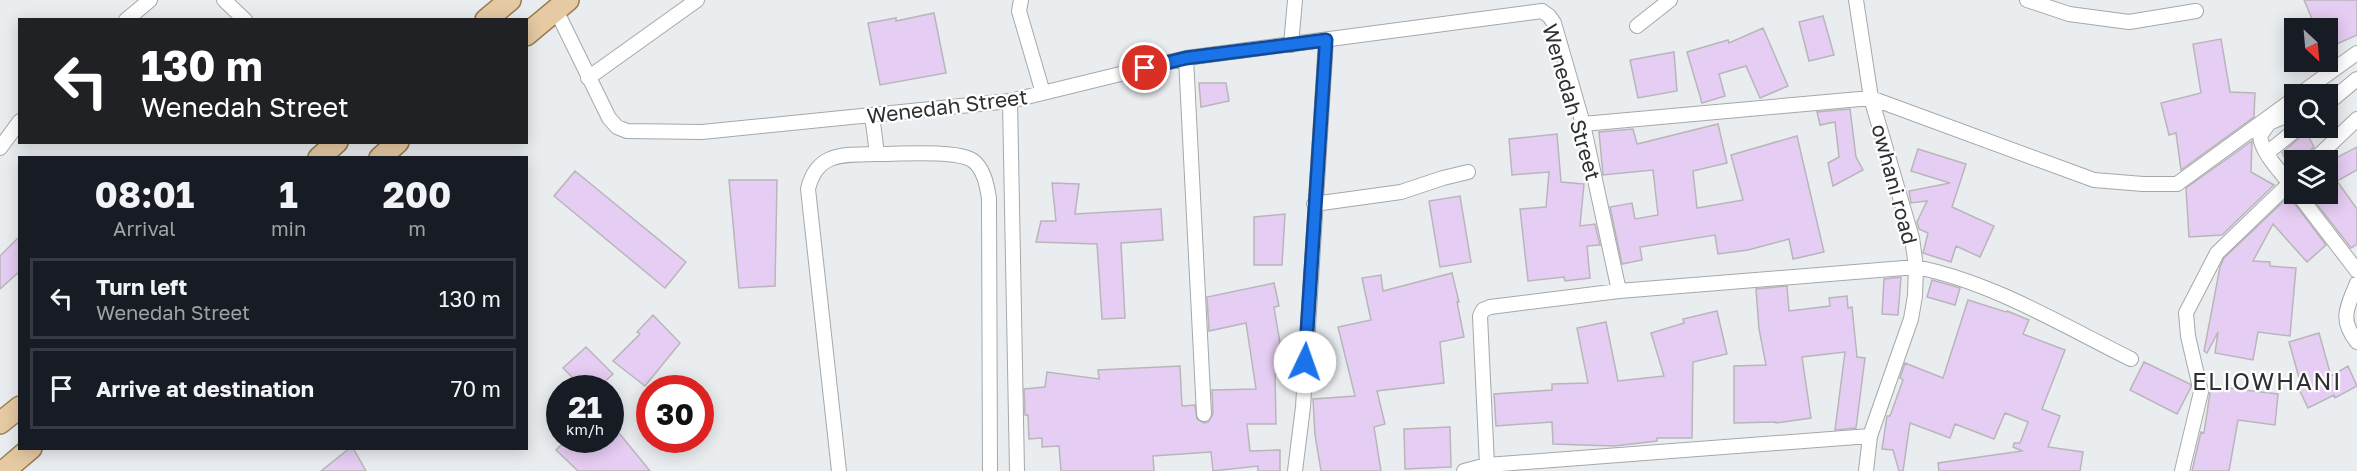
<!DOCTYPE html>
<html lang="en">
<head>
<meta charset="utf-8">
<style>
	body { margin:0; font-family:"Golos Text",sans-serif; background:#242831; color:#f1f3f6; height:100vh; display:flex; flex-direction:column; font-size:22px; white-space:nowrap }
	* { box-sizing:border-box; margin:0 }
	p { font-size:20px; color:#9ea1a6 }
	.icon { flex:none; width:33px; height:33px; fill:none; stroke:currentColor; stroke-width:2; stroke-linecap:round; stroke-linejoin:round }
	.map { position:relative; flex:1; overflow:hidden }
	.panel { position:absolute; left:18px; top:156px; width:510px; height:294px; display:flex; flex-direction:column; background:#171b24; border-radius:0px; box-shadow:0 3px 15px #0003 }
	.panel>* { flex:none }
	.hud { position:absolute; left:18px; top:18px; width:510px; height:126px; border-radius:0px; box-shadow:0 3px 15px #0003; background:#202124; color:#fff; overflow:hidden }
	.needle { width:39px; rotate:154deg }
	.buttons { position:absolute; left:2284px; top:18px; display:grid; gap:12px }
	.buttons a { display:grid; place-items:center; width:54px; height:54px; border-radius:0px; background:#171b24; box-shadow:0 3px 15px #0003; font-size:30px }
	.speed { position:absolute; left:546px; top:375px; display:flex; gap:12px; font-size:30px; font-weight:700; text-align:center }
	.speed>* { display:grid; place-content:center; width:78px; height:78px; border-radius:50%; background:#171b24; box-shadow:0 3px 15px #0003; line-height:1 }
	.speed small { font-size:15px; font-weight:400 }
	.speed .limit { border:9px solid #d22; background:#fff; color:#111 }
	.pin { position:absolute; display:grid; place-items:center; width:51px; height:51px; color:#fff; margin:-26px; border:3px solid #fff; border-radius:50%; box-shadow:0 2px 6px #0007 }
	.me { position:absolute; width:66px; margin:-33px; rotate:3deg; stroke-linejoin:round; filter:drop-shadow(0 0 4px #0008) }
	.turn { display:flex; align-items:center; gap:21px; height:126px; padding:0 24px; font-size:27px }
	.turn .icon { width:78px; height:78px; stroke-width:2.5 }
	.turn b { display:block; font-size:42px; line-height:51px }
	.eta { display:flex; justify-content:space-evenly; align-items:center; height:102px; text-align:center }
	.eta b { font-size:36px; font-weight:700; line-height:42px }
	ul { padding:0; list-style:none }
	li { display:flex; align-items:center; gap:18px; height:81px; margin:0 12px 9px; padding:0 12px; border:3px solid #363941; border-radius:0px }
	li div { flex:1 }
	li b { display:block; font-size:22px }
	li em { font-style:normal }
	.map>svg:first-child { display:block }
	.building { fill:#e6cdf3; stroke:#b8b6b9; stroke-width:1.5 }
	.lines { fill:none; stroke-linecap:round; stroke-linejoin:round }
	.minor-casing { stroke:#a5a8ab; stroke-width:16 }
	.primary-casing { stroke:#997d53; stroke-width:24 }
	.minor { stroke:#fff; stroke-width:14 }
	.primary { stroke:#e5caa3; stroke-width:21 }
	.route-casing { stroke:#114b97; stroke-width:15 }
	.route { stroke:#1a73e8; stroke-width:10 }
	.labels { text-anchor:middle; dominant-baseline:central; stroke-width:4.5; stroke-linejoin:round; paint-order:stroke }
	.street-label { font-size:21px; fill:#2e2f30; stroke:#fff }
	.quarter-label { font-size:24px; letter-spacing:1.5px; fill:#2e2f30; stroke:#fff }
</style>
</head>
<body>
<div class="map">
<svg width="2357" height="471" viewBox="0 0 2357 471">
	<rect width="100%" height="100%" fill="#eaedf0"/>
	<!-- building -->
	<path class="building" d="M2304,0H2357V35L2328,48V28H2316Z
		M934,13L946,73L880,85L868,23L896,18V21Z
		M1823,16L1834,55L1809,61L1799,22Z
		M1763,28L1788,86L1760,98L1746,66L1719,74L1725,96L1702,103L1687,52L1728,40L1729,43Z
		M2221,39L2230,92L2255,93L2254,117L2181,170L2176,133L2169,135L2161,103L2201,93L2193,44Z
		M1674,52L1677,91L1638,98L1630,60Z
		M1199,83H1226L1229,101L1201,107Z
		M1850,109L1856,157L1863,170L1833,186L1828,163L1839,157L1835,122L1820,125L1817,112Z
		M1718,124L1727,163L1693,171L1697,208L1743,200L1731,155L1797,136L1824,252L1793,259L1789,239L1748,250L1718,254L1715,235L1640,247L1642,260L1622,264L1610,207L1632,203L1635,219L1658,215L1653,170L1603,175L1599,132L1633,129L1637,144Z
		M2306,132L2314,147L2307,154L2305,160H2286L2282,153Z
		M1557,134L1561,182L1584,184L1580,226L1595,224L1600,245L1587,246L1590,278L1565,281L1564,277L1528,281L1520,209L1546,207L1549,172L1512,175L1509,139Z
		M2252,141L2251,172L2274,185L2222,235L2189,237L2186,188Z
		M2357,147V170L2337,181L2357,209V244L2351,248L2309,194H2328V162Z
		M1918,149L1966,164L1952,207L1994,226L1980,257L1956,246L1951,262L1923,253L1928,233L1919,229L1917,222L1927,201L1911,203L1909,191L1950,183L1911,171Z
		M575,171L686,262L665,288L554,196Z
		M729,180H777L775,286L739,288Z
		M1052,183L1079,184L1075,214L1161,209L1163,240L1121,243L1125,318L1102,319L1097,244L1036,242L1041,221H1056Z
		M1460,196L1471,262L1440,267L1429,201Z
		M2289,196L2326,245L2307,262L2273,224L2253,261L2270,262V266L2296,268L2290,336L2258,332L2253,360L2215,353L2218,332L2207,353L2204,351L2220,267L2224,258Z
		M1285,214L1282,265H1254V217Z
		M20,236V271L0,289V256Z
		M1452,273L1459,302H1457L1464,337L1440,342L1444,383L1377,391L1385,424L1374,427L1381,471H1321L1315,435L1313,399L1355,396L1338,327L1371,320L1362,278L1381,275L1383,291Z
		M1901,277L1898,315L1882,314L1884,279Z
		M1932,280L1960,288L1955,305L1927,297Z
		M1274,283L1279,306L1274,307L1285,373L1275,374L1276,424H1247L1250,451L1280,450V471H1258V466L1213,471L1211,452L1153,456L1154,471H1061L1059,446L1042,447V438L1029,439L1028,415H1025L1024,389L1045,387L1047,372L1099,379L1098,370L1180,366L1182,406L1195,405L1197,419L1204,423L1208,422L1213,414L1212,390L1256,389L1246,323L1209,331L1207,297Z
		M1787,286L1789,311L1830,306L1829,298L1847,296L1848,308L1852,307L1857,357L1865,358L1856,428L1835,430L1845,352L1802,357L1811,418L1776,423V422L1734,423V366L1766,365L1759,329L1756,289Z
		M1968,300L2006,312L2007,311L2029,320L2023,334L2065,350L2042,409L2060,416L2048,447L2083,452L2080,471H1939L1938,463L2022,451L2013,447L2014,443H2020L2028,422L2005,413L1994,439L1955,424L1950,438L1910,423L1903,471H1899L1893,450L1882,449L1887,416H1890L1903,380L1900,378L1905,363L1943,378Z
		M1717,311L1727,354L1693,362L1692,438H1657V441L1614,446L1553,444L1552,422L1496,426L1494,394L1552,390V384L1588,383L1577,328L1606,322L1618,381L1664,376L1651,333L1684,323L1683,319Z
		M653,315L680,343L645,386L613,361L640,334L637,332Z
		M2319,333L2331,376L2348,366L2357,386L2335,398L2334,395L2308,408L2298,387L2301,385L2289,342Z
		M586,347L613,374L598,388H583L563,368Z
		M2144,362L2190,384L2191,387L2177,414L2130,390Z
		M2211,386L2278,394L2275,425L2238,420L2229,471H2192L2201,432L2204,433Z
		M610,422L650,471H578L556,450L566,440H610Z
		M1450,427L1451,467L1405,469L1404,429Z
		M350,448H353L366,471H321Z"/>
	<g class="lines">
		<!-- minor casing -->
		<g class="minor-casing">
			<path id="minor" d="M224,0L245,20
				M1021,0L1019,11L1043,93
				M1856,0L1871,98L1912,238L1916,267L1915,296L1911,319L1870,436L1866,471
				M2027,0L2069,14L2129,22L2196,11
				M556,10L609,118L617,127L627,131L702,132L1010,101L1186,58L1542,11L1549,16L1554,23L1583,124L1619,291
				M126,20L150,0
				M1637,26L1670,0
				M1291,45L1295,0
				M1186,58L1204,414
				M588,78L697,0
				M2300,94L2357,53
				M1010,101L1017,471
				M2328,103L2357,79
				M2295,112L2269,123L2260,136C2262,155 2284,175 2295,190
				M1583,124L1871,98L2094,180L2143,184H2177L2295,98
				M0,148L20,121
				M2267,153L2298,128
				M877,154C899,154 955,150 972,160C984,168 987,186 989,198L990,471
				M2314,160L2357,119
				M2298,194L2357,271
				M1314,204L1401,192L1443,178L1468,172
				M2357,283C2347,308 2339,319 2357,342
				M1487,465L1480,316L1483,310L1490,307L1619,291L1916,267C1992,282 2062,325 2131,359
				M839,471L808,189C817,151 845,155 877,154L872,115
				M1295,471L1303,407L1326,40
				M1464,471L1487,465L1870,436
				M2182,471L2201,392L2188,336L2186,313L2217,253L2295,178"/>
		</g>
		<!-- primary casing -->
		<g class="primary-casing">
			<path id="primary" d="M486,20L510,0
				M526,35L568,0
				M319,158L337,142
				M380,158L398,142
				M0,423L20,407
				M4,471L31,448"/>
		</g>
		<!-- minor -->
		<use href="#minor" class="minor"/>
		<!-- primary -->
		<use href="#primary" class="primary"/>
	</g>
	<g class="lines">
		<!-- route casing -->
		<g class="route-casing">
			<path id="route" d="M1145,68L1186,58L1326,40L1305,362"/>
		</g>
		<!-- route -->
		<use href="#route" class="route"/>
	</g>
	<g class="labels">
		<!-- street labels -->
		<g class="street-label">
			<text transform="translate(1572 102) rotate(74)">Wenedah Street</text>
			<text transform="translate(947 106) rotate(-7)">Wenedah Street</text>
			<text transform="translate(1895 184) rotate(75)">owhani road</text>
		</g>
		<!-- quarter labels -->
		<g class="quarter-label">
			<text x="2267" y="380">ELIOWHANI</text>
		</g>
	</g>
</svg>
<div class="buttons">
<a><svg class="needle" viewBox="-14 -14 28 28"><path d="M0-13l5 13h-10z" fill="#e53935"/><path d="M0 13l5-13h-10z" fill="#9ea1a6"/></svg></a>
<a><svg class="icon" aria-label="search" viewBox="0 0 24 24"><circle cx="10" cy="10" r="6"/><path d="M15 15l6 6"/></svg></a>
<a><svg class="icon" aria-label="layers" viewBox="0 0 24 24"><path d="M12 4l9 5-9 5-9-5zM3 14l9 5 9-5"/></svg></a>
</div>
<div class="speed"><div>21<small>km/h</small></div><div class="limit">30</div></div>
<div class="pin" style="left:1145px;top:68px;background:#d93025"><svg class="icon" aria-label="arrive" viewBox="0 0 24 24"><path d="M6 21V4h12l-3 4 3 4H6"/></svg></div>
<svg class="me" style="left:1305px;top:362px" viewBox="-20 -20 40 40"><circle r="19" fill="#fff"/><path d="M0-13L10 11 0 6-10 11z" fill="#1a73e8"/></svg>
<div class="hud">
<div class="turn"><svg class="icon" aria-label="left" viewBox="0 0 24 24"><path d="M17 20v-9H6M10 6l-5 5 5 5"/></svg><div><b>130 m</b>Wenedah Street</div></div>
</div>
<section class="panel">
<div class="eta">
<div><b>08:01</b><p>Arrival</p></div>
<div><b>1</b><p>min</p></div>
<div><b>200</b><p>m</p></div>
</div>
<ul>
<li><svg class="icon" aria-label="left" viewBox="0 0 24 24"><path d="M17 20v-9H6M10 6l-5 5 5 5"/></svg><div><b>Turn left</b><p>Wenedah Street</p></div><em>130 m</em></li>
<li><svg class="icon" aria-label="arrive" viewBox="0 0 24 24"><path d="M6 21V4h12l-3 4 3 4H6"/></svg><div><b>Arrive at destination</b></div><em>70 m</em></li>
</ul>
</section>
</div>
</body>
</html>
